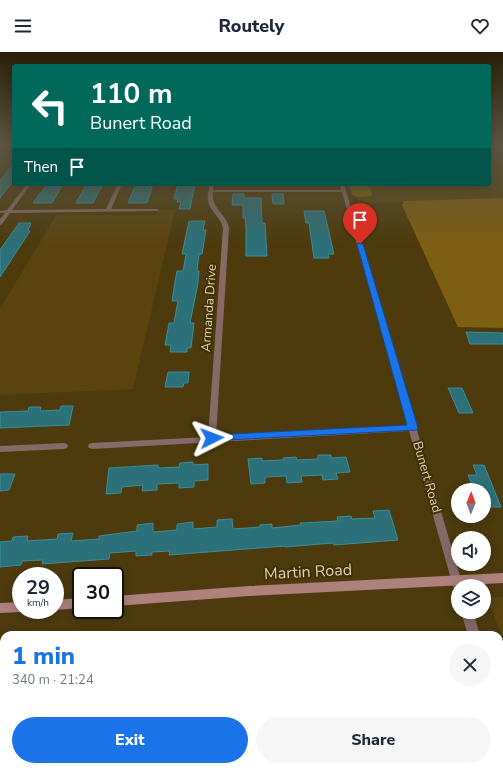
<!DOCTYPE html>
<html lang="en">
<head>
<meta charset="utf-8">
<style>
	body { margin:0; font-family:"Nunito Sans",sans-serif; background:#f6f6f7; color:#1f2937; height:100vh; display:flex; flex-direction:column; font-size:15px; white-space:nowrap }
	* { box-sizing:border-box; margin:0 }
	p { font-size:13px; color:#747a83 }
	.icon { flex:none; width:22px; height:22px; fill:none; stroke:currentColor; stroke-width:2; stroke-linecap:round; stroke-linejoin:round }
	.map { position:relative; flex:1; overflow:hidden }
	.drawer { position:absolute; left:0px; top:579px; width:503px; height:140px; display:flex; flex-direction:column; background:#fff; border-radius:12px 12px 0 0; box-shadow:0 2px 10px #0003 }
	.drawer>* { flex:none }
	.banner { position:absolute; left:12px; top:12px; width:479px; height:122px; border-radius:4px; box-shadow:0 2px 10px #0003; background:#00695c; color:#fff; overflow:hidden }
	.needle { width:26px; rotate:1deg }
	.controls { position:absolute; left:451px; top:431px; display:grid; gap:8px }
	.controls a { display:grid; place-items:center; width:40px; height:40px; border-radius:50%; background:#fff; box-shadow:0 2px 10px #0003; font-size:20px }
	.speed { position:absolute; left:12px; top:515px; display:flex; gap:8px; font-size:20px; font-weight:700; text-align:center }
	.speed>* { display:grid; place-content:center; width:52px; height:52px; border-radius:50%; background:#fff; box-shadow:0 2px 10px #0003; line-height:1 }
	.speed small { font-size:10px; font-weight:400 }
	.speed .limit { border:2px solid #111; border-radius:6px; background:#fff; color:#111 }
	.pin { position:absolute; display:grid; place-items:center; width:34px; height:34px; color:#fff; margin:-41px -17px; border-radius:50% 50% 50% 0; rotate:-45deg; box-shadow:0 0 4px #0007 }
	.pin .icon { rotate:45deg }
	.me { position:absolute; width:44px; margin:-22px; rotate:87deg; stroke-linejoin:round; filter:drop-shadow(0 0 3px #0008) }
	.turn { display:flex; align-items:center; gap:14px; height:84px; padding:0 12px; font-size:18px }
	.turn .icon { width:52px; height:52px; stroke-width:2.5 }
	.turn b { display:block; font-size:28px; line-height:34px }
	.then { display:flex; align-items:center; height:38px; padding:0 12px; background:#0003; gap:8px; font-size:15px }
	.round { display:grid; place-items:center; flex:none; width:42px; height:42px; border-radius:21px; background:#f6f6f7 }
	.head { display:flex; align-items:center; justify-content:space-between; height:68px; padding:0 12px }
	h1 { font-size:24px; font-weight:800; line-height:30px; color:#1a73e8 }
	.action { display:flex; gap:8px; margin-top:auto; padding:8px 12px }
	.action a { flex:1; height:46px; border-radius:24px; background:#1a73e8; color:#fff; font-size:16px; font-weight:800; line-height:46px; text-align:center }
	.action a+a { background:#f6f6f7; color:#1f2937 }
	header { display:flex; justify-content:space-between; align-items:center; height:52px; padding:0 12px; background:#fff; font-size:18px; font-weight:800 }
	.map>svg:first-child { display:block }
	.built { fill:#594410 }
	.green { fill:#7d5f11 }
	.building { fill:#2c7179; stroke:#3a8d97 }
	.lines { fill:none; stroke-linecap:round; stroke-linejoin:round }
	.street { fill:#866a67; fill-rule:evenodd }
	.secondary { fill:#ad827d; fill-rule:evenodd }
	.route { fill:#1a73e8; stroke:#114b97 }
	.labels { text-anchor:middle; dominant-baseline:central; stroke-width:4; stroke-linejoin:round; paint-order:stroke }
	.street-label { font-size:13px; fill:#ded0b4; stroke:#423001 }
	.near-street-label { font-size:16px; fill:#ded0b4; stroke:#423001 }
</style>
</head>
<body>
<header><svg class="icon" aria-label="menu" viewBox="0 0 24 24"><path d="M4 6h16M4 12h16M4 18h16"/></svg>Routely<svg class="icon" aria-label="heart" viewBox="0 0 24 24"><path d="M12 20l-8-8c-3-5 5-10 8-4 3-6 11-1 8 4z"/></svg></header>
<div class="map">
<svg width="503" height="719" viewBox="0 0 503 719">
	<rect width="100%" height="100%" fill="#4d3b0e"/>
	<!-- built -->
	<path class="built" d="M489,93H503V148L359,151L352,132H489Z
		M158,158H175L133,337L0,343V257L56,163H156Z
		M503,545V589L488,546Z"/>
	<!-- green -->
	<path class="green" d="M349,132H367L372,141L371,144L358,145L352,143Z
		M503,146V276L458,275L402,153L404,149Z"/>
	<!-- building -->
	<path class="building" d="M14,112V128L0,146V128Z
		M47,132H63L52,151H33Z
		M89,132H103L93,151H76L86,133Z
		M136,132H153L147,151H128Z
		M178,132H195L190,157H179L181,150H177L178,147H174Z
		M233,142H244V146H261L262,171H265L267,204H246V175L245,166H243V153H232Z
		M272,142H283L284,152H273Z
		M304,159H324L334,202H328L329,206H314L309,171H306Z
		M189,169H205L203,178H206L202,202H199L197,219H199L198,231L190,271H194L191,296H187V300H170L171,293H165L169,271H174L178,249H172L174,236L177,219H183L186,202H182Z
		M19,171H31L28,179H30L0,225V198Z
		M466,280L503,281V292H470Z
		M168,320H189L188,331H184L183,335H165Z
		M448,336H462L473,361H459Z
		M61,354H73L69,373L0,376V360L28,359L29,355H41L40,359L60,358Z
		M318,403H331V406L346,405L350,420L336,421L338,427L323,428L322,423L301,424L302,430L287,431L286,424L265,425V431L251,432L248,407L262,406V409L284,408L283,406L296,405L297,408L318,407Z
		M193,410V413L208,412V428L194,429V435L179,436V431L157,432V438L142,439L143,433L122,435L121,441L106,442L109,416L158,413V416L179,415L180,411Z
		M473,413H483L484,415V413L501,455H484V438H474L468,423H477Z
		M0,422H15L9,438L0,439Z
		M389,458L398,488L334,493L333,491L285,495V494L169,503L170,499L152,500V503L136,504V499L110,501L109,507L42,512L43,508L22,509L21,513L0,515V490L12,489L13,485L28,484L27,489L57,487L58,482L73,481L71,489L99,487V484L137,479V473L153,471V480L177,478V472L193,470V477L217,475V468L232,467L233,477L260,475V473L272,472V476L301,473L300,471L338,469L337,465L351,464L352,467L375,466L373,459Z"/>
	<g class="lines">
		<!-- street -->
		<path class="street" d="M27,132H31L12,158L106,157L118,132H122L111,157H157L159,158L157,159L10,161L2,172L0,173V167L5,161H0V159L7,158Z
			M210,132H214L213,138H341L340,132H344L463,534H458V539L454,537L453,534L409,379L92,397L89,396L88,394L89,392L92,391L208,385L223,176C221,165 209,159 208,148C207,143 209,137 210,132ZM213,140H342L408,373L216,384L229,176C226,161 211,157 213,140Z
			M64,391L67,392L68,394L67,396L64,397L0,400V394Z
			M461,560H473L480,583H468Z
			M499,657L503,658V682L499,681Z"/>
		<!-- secondary -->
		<path class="secondary" d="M503,521V531L249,544L115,554V544L249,534Z
			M81,546V556L55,558V548Z
			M21,550V558L25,559L21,560L0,561V551Z"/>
	</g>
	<!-- sky -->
	<linearGradient id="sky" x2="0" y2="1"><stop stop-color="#2a2008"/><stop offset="0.48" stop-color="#5c5541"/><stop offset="1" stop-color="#5c5541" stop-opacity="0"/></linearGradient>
	<rect width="503" height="193" fill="url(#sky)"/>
	<!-- route -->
	<path class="route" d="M358,191L363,192L418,376L416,378L209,389L207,386L212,383L407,373L357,192Z"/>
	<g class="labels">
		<!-- street labels -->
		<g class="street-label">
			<text transform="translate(209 256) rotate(-86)">Armanda Drive</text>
			<text transform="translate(427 425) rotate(74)">Bunert Road</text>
		</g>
		<!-- near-street labels -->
		<g class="near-street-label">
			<text transform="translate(308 520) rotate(-3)">Martin Road</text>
		</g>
	</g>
</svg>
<div class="controls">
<a><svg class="needle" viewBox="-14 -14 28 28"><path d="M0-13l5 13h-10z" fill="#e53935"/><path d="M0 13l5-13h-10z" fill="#747a83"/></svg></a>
<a><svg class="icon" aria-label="sound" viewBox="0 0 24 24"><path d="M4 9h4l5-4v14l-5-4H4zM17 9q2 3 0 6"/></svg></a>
<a><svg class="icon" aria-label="layers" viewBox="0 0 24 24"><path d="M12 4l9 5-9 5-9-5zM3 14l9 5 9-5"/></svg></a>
</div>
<div class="speed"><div>29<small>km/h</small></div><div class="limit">30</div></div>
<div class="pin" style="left:360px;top:192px;background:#d93025"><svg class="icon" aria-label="arrive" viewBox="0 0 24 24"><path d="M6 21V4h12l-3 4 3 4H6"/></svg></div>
<svg class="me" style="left:212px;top:386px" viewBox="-20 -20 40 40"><path d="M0-17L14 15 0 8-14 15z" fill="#1a73e8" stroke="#fff" stroke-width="4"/></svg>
<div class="banner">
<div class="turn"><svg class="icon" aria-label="left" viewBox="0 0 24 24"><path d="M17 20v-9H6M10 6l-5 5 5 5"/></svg><div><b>110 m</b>Bunert Road</div></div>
<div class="then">Then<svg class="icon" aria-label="arrive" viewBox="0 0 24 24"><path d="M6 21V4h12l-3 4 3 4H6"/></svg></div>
</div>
<section class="drawer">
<div class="head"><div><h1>1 min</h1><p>340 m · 21:24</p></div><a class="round"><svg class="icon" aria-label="close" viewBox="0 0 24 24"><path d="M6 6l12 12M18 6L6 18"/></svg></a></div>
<div class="action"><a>Exit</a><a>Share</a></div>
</section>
</div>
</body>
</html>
